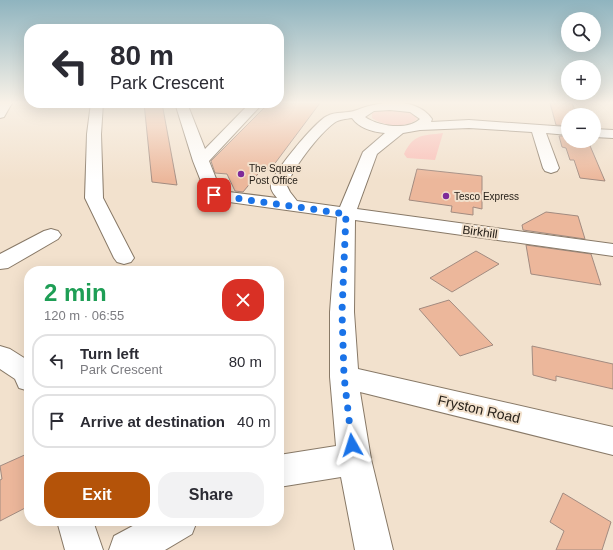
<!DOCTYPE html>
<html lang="en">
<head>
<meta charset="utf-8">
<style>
	body { margin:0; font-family:Helvetica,sans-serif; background:#f2f2f3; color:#2b2b33; height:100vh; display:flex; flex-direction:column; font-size:15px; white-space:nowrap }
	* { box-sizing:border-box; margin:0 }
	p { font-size:13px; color:#7c7c81 }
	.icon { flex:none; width:22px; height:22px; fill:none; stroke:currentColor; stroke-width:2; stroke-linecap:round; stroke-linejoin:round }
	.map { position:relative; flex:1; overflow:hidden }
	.drawer { position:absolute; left:24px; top:266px; width:260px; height:260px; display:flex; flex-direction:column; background:#fff; border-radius:16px; box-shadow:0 4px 16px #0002 }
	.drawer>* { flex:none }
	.banner { position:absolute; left:24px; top:24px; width:260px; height:84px; border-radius:16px; box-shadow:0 4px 16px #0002; background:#fff; color:#2b2b33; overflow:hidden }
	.tools { position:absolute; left:561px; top:12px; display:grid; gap:8px }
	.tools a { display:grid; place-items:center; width:40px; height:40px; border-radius:50%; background:#fff; box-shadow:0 4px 16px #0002; font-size:20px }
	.pin { position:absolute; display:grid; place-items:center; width:34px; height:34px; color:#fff; margin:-17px; border-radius:8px; box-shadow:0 2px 6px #0006 }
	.me { position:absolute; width:44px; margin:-22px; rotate:354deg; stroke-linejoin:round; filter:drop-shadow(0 0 3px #0008) }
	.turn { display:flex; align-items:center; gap:14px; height:84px; padding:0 20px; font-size:18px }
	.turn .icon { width:52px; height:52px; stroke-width:2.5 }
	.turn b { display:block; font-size:28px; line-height:34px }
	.round { display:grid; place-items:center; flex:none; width:42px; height:42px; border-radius:16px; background:#f2f2f3 }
	.head { display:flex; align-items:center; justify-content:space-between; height:68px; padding:0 20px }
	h1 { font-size:24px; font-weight:700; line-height:30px; color:#1e9e55 }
	.cta { display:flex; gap:8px; margin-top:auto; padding:8px 20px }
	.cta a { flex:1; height:46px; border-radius:16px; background:#b45309; color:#fff; font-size:16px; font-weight:700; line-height:46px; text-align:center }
	.cta a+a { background:#f2f2f3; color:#2b2b33 }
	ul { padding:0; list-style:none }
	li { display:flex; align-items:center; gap:12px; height:54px; margin:0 8px 6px; padding:0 12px; border:2px solid #e1e1e2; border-radius:16px }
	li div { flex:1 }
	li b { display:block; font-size:15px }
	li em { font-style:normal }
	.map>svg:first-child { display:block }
	.green { fill:#fabfb8 }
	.building { fill:#ecb79b; stroke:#a28b80 }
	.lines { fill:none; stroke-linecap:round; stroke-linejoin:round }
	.minor-casing { stroke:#887967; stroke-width:2 }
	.minor { fill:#fff; fill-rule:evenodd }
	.route { stroke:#1a73e8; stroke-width:7; stroke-dasharray:0 12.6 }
	.poi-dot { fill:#7e2a99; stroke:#f2e1cd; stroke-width:1.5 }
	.labels { text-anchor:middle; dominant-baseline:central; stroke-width:4; stroke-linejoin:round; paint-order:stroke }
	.far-poi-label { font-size:10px; fill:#27211a; stroke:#f2e1cd; text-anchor:start }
	.street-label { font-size:12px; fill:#27211a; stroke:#f2e1cd }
	.near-street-label { font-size:14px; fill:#27211a; stroke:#f2e1cd }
</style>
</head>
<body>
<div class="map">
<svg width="613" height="550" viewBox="0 0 613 550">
	<rect width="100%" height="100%" fill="#f2e1cd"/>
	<!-- green -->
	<path class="green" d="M384,109L408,111L416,115L417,119C406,129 383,126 372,118V113Z
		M443,133L435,160L407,158L404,154C414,133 423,136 443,133Z"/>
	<!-- building -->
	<path class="building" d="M144,103H162L177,185L152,182Z
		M269,103H320L270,170L262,169L243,192L235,191L227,174L215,173L211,161Z
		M550,103H572L577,115H568V126L556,125Z
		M559,136H568V141H588L605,181L580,178L574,160H570L566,148L562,147Z
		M417,169L482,176V209L473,207V215L451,212L452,206L409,200Z
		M546,212L578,216L585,239L523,230L522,225Z
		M526,245L591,254L601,285L531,274Z
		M476,251L499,264L452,292L430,278Z
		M449,300L493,345L460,356L419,309Z
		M532,346L613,364V389L556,376V381L533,375Z
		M29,453V506L0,521V480L2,479L0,466Z
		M563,493L611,522L602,550H556L564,531L550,522Z"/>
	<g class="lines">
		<!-- minor casing -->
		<g class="minor-casing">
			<path id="minor" d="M0,103H12L4,117L0,118Z
				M91,103H103L101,134L103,198L134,258L131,262L124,264L117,262L114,258L85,198L87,134Z
				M175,103H187L205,149L250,103H263L209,161L221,191L277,198C274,194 270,190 271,185C273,172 315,122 327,116C336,111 347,114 357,110C379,101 416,96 432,119L431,122L469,120L568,127V135L546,133L559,168L557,171L551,173L545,171L543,168L532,132L469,128L420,130L403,133L377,154L357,209L613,244V256L355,220L354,312L358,369L613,427V455L360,392L371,459L393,550H355L341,477L279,487V455L336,446L330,377V312L337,217L208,199L193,161ZM390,110L410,112L420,119C407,131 378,126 365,117L374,111ZM352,118C359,128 373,132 385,133L363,152L340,207L297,201L290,192L287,186C291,170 320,133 334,123C339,119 346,119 352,118Z
				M594,129L613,130V138L594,137Z
				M51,229L58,231L61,235L58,239L8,268L0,269V254L44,231Z
				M0,346L10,349L29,361V391L19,388L15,379L0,369Z
				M57,521H93L103,550H65Z
				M142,521H197L192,534L165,550H109L114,536Z"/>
		</g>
		<!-- minor -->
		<use href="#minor" class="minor"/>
	</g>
	<!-- sky -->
	<linearGradient id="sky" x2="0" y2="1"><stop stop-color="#8fb4bf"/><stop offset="0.57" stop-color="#f9f2e8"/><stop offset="1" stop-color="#f9f2e8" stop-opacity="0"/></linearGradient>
	<rect width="613" height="180" fill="url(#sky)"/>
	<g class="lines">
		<!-- route -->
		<path class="route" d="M214,195L346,214L342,312L344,376L352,445"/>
	</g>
	<!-- markers -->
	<g class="poi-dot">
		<circle cx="241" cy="174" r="4"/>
		<circle cx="446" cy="196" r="4"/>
	</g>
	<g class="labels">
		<!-- far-poi labels -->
		<g class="far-poi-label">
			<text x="249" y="168">The Square<tspan x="249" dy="12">Post Office</tspan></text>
			<text x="454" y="196">Tesco Express</text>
		</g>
		<!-- street labels -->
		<g class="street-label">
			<text transform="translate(480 232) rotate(8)">Birkhill</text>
		</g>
		<!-- near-street labels -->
		<g class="near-street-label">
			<text transform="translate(479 409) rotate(13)">Fryston Road</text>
		</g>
	</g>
</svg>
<div class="tools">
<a><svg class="icon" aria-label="search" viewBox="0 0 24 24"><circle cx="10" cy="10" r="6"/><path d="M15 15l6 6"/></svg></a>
<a>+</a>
<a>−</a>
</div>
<div class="pin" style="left:214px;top:195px;background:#d93025"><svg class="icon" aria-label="arrive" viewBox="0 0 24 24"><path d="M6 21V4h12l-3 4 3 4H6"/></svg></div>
<svg class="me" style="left:352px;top:445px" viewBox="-20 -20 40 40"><path d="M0-17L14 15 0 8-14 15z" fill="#1a73e8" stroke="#fff" stroke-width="4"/></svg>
<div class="banner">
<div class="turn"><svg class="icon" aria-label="left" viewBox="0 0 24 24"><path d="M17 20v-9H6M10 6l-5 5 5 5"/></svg><div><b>80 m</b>Park Crescent</div></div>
</div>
<section class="drawer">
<div class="head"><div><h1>2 min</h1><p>120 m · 06:55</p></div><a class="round" style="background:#d93025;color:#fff"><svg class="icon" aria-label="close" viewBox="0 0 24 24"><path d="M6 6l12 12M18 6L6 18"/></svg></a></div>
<ul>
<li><svg class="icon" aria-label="left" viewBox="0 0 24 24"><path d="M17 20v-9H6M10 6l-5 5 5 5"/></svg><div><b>Turn left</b><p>Park Crescent</p></div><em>80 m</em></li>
<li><svg class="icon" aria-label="arrive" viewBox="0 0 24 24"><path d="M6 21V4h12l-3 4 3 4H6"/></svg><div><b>Arrive at destination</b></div><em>40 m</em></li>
</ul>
<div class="cta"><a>Exit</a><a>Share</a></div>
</section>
</div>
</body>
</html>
